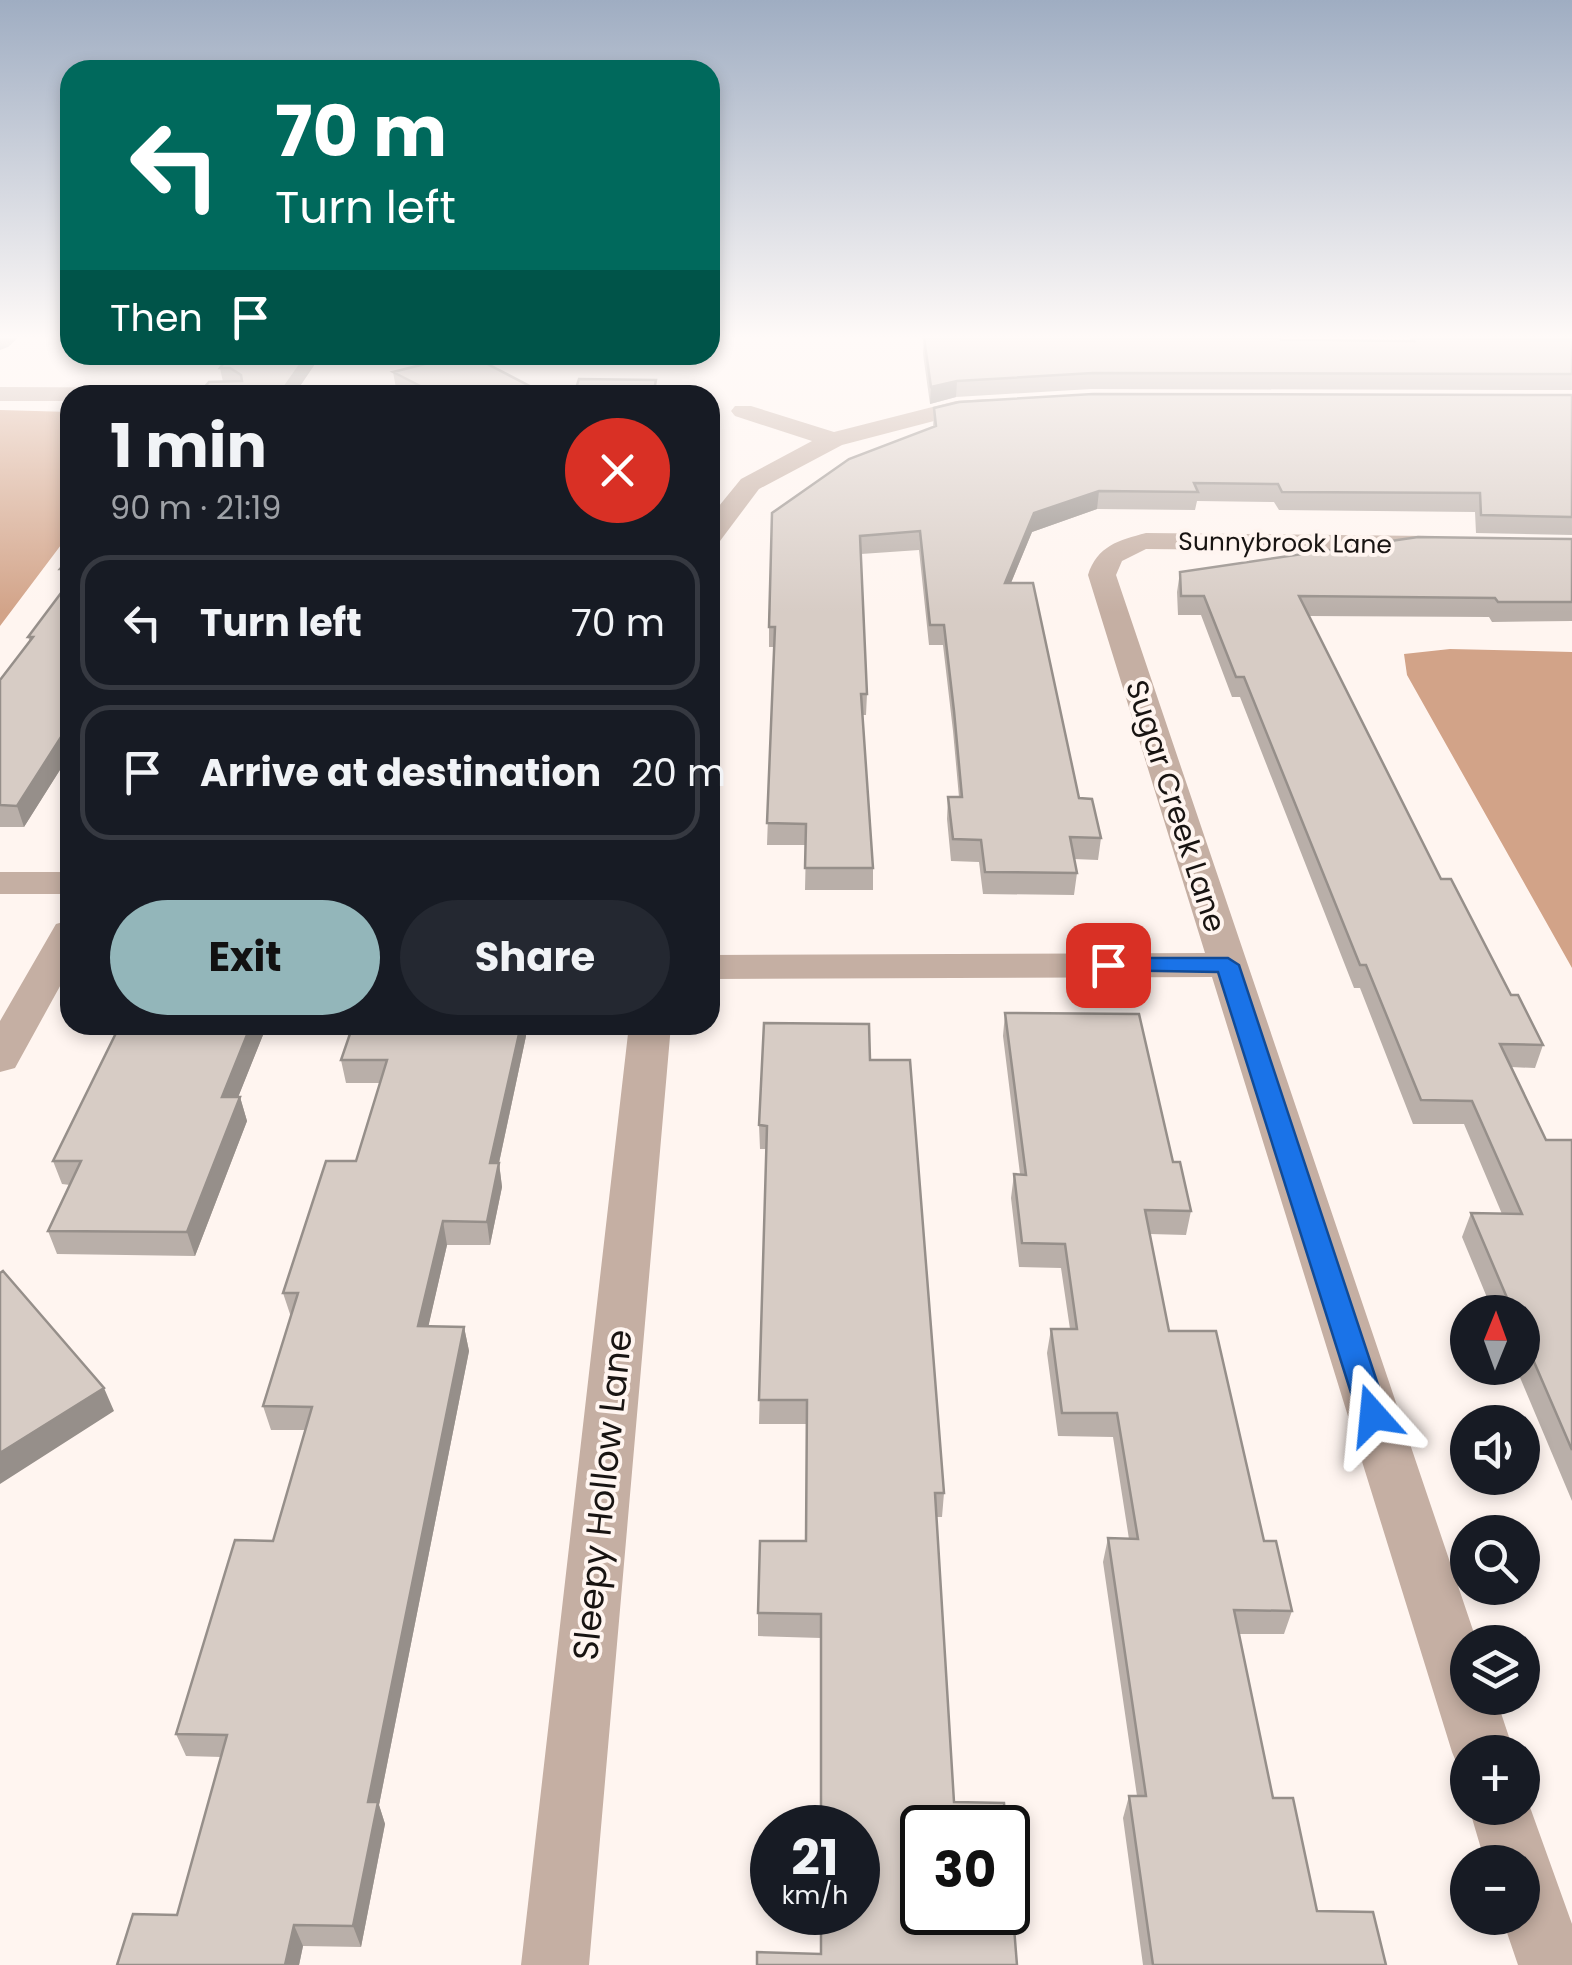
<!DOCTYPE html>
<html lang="en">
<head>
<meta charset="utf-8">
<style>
	body { margin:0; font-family:Poppins,sans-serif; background:#242831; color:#f1f3f6; height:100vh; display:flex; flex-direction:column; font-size:38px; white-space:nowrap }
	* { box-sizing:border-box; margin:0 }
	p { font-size:32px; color:#9ea1a6 }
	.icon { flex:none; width:55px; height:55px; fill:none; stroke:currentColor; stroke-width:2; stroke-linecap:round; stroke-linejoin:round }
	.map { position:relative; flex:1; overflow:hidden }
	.sheet { position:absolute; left:60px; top:385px; width:660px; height:650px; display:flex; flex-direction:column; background:#171b24; border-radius:30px; box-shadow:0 5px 15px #0003 }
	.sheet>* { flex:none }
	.top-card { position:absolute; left:60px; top:60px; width:660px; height:305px; border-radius:30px; box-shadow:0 5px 15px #0003; background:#00695c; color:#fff; overflow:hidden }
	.needle { width:65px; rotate:1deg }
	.fabs { position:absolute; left:1450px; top:1295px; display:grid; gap:20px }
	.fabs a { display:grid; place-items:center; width:90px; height:90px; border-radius:50%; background:#171b24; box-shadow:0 5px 15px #0003; font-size:50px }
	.speed { position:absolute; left:750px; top:1805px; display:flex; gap:20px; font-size:50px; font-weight:700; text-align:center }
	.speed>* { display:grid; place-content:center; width:130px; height:130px; border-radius:50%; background:#171b24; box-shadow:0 5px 15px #0003; line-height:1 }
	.speed small { font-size:25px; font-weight:400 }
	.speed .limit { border:5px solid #111; border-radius:15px; background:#fff; color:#111 }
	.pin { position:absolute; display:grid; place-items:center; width:85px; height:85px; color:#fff; margin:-42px; border-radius:20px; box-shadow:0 5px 15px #0006 }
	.me { position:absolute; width:110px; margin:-55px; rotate:342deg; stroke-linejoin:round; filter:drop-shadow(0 0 8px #0008) }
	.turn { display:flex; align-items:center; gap:35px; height:210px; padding:0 50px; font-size:45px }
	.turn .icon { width:130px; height:130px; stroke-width:2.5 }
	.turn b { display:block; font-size:70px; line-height:85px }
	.then { display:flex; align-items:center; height:95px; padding:0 50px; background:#0003; gap:20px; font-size:38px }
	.round { display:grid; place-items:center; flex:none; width:105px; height:105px; border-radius:52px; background:#242831 }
	.headline { display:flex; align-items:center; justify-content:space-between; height:170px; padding:0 50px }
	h1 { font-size:60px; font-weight:700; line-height:75px }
	.button { display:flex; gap:20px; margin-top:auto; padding:20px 50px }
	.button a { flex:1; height:115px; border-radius:60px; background:#93b6ba; color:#111; font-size:40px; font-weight:700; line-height:115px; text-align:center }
	.button a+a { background:#242831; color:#f1f3f6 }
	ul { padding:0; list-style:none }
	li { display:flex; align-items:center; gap:30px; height:135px; margin:0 20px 15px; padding:0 30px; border:5px solid #363941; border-radius:30px }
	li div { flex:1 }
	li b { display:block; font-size:38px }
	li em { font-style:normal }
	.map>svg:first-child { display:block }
	.water { fill:#d2a388 }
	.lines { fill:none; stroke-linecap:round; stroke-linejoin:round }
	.street { fill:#c5afa3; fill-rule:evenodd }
	.wall { fill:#b9afa9 }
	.shaded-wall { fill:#968f8a }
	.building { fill:#d7ccc5; stroke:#968f8a; stroke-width:2.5 }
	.route { fill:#1a73e8; stroke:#114b97; stroke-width:2.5 }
	.labels { text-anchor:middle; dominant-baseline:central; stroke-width:8; stroke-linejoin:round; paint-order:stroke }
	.far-street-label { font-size:25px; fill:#181412; stroke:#fff5f0 }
	.street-label { font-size:30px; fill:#181412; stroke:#fff5f0 }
	.near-street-label { font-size:35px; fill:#181412; stroke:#fff5f0 }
</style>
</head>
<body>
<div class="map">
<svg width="1572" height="1965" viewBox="0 0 1572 1965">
	<rect width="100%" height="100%" fill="#fff5f0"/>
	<!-- water -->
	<path class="water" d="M0,410L70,412V533L0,626Z
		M1450,649L1572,652V968L1407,675L1404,654Z"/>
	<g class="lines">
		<!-- street -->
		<path class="street" d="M0,387L231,388L242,395H70V401H0Z
			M988,399L1000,406L996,411L957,415L842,445L759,489L720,541L710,543V517L741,479L812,441L735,416L731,411L735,406H751L834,432L956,401Z
			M1146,533L1428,536L1442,544L1428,552L1146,549L1122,561L1116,575L1477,1642H1468V1698H1496L1514,1752H1468V1776L1461,1774L1452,1752L1212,977L710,979V955L1205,953L1088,575C1097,546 1119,540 1146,533Z
			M0,872H70V894H0Z
			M70,920V968L15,1068L0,1072V1021L56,924Z
			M629,1025H671L589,1965H521Z
			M1522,1785L1572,1924V1965H1518L1502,1918H1522V1862H1485L1469,1808H1522Z"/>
	</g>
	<!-- wall -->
	<path class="wall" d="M924,338L1410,341V338L1572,339V390L1091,389L956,397L930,404L923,354Z
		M230,355H321L294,395L223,382L220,368Z
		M393,372L547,395H408L396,388Z
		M1572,395V535L1476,533L1475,512L1279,510L1274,502L1197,501L1195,510L1097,509L1032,532L1011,583L1079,798L1101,838L1098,860L1074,859L1077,873L1074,895L983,894L979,862L951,861L947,819L948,797H959L953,731L943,645H929L919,550L861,554L867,694L866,715H863L873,868V890H805L806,845H767L774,647H769V627L933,427L934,408Z
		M1572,539V621L1492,622L1489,617L1308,616L1441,879L1511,995L1543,1045L1535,1068L1511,1067L1546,1140H1572V1501L1516,1368H1522V1312H1493L1462,1237L1471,1213L1502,1214L1464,1124H1413L1360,988H1354L1240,697H1232L1201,615H1178L1177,592L1180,572Z
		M70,557V754L24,827H0V680L30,642L28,637L66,587L60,569Z
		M1005,1013L1173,1162L1191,1211L1186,1235L1150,1234L1169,1331L1264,1541L1292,1611L1284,1634H1239L1273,1798L1317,1911L1386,1965H1143L1123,1818L1129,1796H1137L1103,1562L1108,1538L1129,1539L1113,1437L1058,1436L1047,1353L1051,1329H1070L1061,1268L1019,1267L1011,1198L1014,1174H1020L1003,1036Z
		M120,1025H267L238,1097H240L247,1121L195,1256L57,1254L48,1231L70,1185L62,1184L53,1161Z
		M353,1025H525L526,1036L499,1163L502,1187L490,1245H447L428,1327H464L469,1351L379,1805L385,1824L361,1947L303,1946L299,1965H117L177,1915L221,1757L186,1756L176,1734L273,1541L305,1430H271L263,1406L291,1317L283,1293L356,1161L380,1083H346L341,1060Z
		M870,1060L944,1493L942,1517H937L820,1954L821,1638L758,1636V1613L806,1541L807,1424H759L766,1149H760L759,1125Z"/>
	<!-- shaded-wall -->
	<path class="shaded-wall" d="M0,338H18L8,347L0,350Z
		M307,355H321L294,395H279Z
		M957,381L956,397L930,404L931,387Z
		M1099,491L1097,509L1032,532L1003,602L1005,583L1034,513Z
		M70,723V754L24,827L17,806Z
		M251,1025H267L229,1120L222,1097Z
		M521,1025H525L526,1036L494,1186L490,1163Z
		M240,1097L247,1121L195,1256L187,1232Z
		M499,1163L502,1187L490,1245L487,1222Z
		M443,1221L447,1245L423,1350L418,1326Z
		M464,1327L469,1351L379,1805L385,1824L361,1947L353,1926L368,1802Z
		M104,1388L114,1411L0,1484V1453Z
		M294,1925L303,1946L299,1965H285Z"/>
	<!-- building -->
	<path class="building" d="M924,338H1280L1281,340L1414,341L1412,338L1572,339V374L1093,373L957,381L931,387Z
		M230,355H307L279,395H198L209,382L242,381L241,375L230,368H220Z
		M461,355H470L547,395H420L424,388L393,372Z
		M579,379L656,380L653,395H574Z
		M1093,394L1572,395V517L1481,515L1480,493L1282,492L1278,484L1194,483L1198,492L1099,491L1034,513L1005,583H1033L1079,798L1092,799L1101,838L1070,837L1077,873L985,872L981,840L953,839L948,797H962L954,711L944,625H930L920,531L860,536L867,694H861L873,868H805L806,824L767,823L775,627H769L772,513L849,459L936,426L934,408L959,402Z
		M1418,537L1572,539V602H1498L1495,598L1299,596L1441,879H1451L1511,995H1518L1543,1045L1500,1044L1546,1140H1572V1450L1522,1334V1312H1513L1471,1213L1522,1214L1472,1101L1421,1100L1366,965H1360L1244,677H1236L1204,596H1181L1180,572Z
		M70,557V569H60Z
		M70,581V723L17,806L0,805V680L33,637H28Z
		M1005,1013L1139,1014L1173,1162H1180L1191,1211L1145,1210L1169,1331H1216L1264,1541H1276L1292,1611L1234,1610L1273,1798H1293L1317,1911L1373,1912L1386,1965H1153L1129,1796H1146L1108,1538L1138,1539L1117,1413H1062L1051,1329H1077L1065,1244L1022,1243L1014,1174L1026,1175Z
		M764,1023L869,1024L870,1060H910L944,1493H935L954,1802L1004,1803L1006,1828H922V1912H1008V1852L1017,1965H757V1952L821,1954V1912H858V1828H821V1614L758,1613L760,1541H806L807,1400H759L767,1126L759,1125Z
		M120,1025H251L222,1097H240L187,1232L48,1231L81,1161H53Z
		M353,1025H521L490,1163H499L487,1222L443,1221L418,1326L464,1327L368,1802H378L353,1926L294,1925L285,1965H117L133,1914L177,1915L227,1735L176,1734L235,1540L273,1541L312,1407L263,1406L298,1293H283L326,1161H356L387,1060H341Z
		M3,1271L104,1388L0,1453V1273Z"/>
	<!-- sky -->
	<linearGradient id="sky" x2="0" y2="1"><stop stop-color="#9fadc2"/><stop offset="0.55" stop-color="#fffaf8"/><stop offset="1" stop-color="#fffaf8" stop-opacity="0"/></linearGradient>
	<rect width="1572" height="613" fill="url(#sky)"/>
	<!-- route -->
	<path class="route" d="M1108,958H1228L1239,965L1388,1415L1384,1424L1373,1427L1363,1424L1358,1415L1218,972L1100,970L1097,965L1100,960Z"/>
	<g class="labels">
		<!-- far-street labels -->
		<g class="far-street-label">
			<text transform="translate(1285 543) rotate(1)">Sunnybrook Lane</text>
		</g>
		<!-- street labels -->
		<g class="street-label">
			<text transform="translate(1176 806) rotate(72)">Sugar Creek Lane</text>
		</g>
		<!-- near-street labels -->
		<g class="near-street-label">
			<text transform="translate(602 1495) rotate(-84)">Sleepy Hollow Lane</text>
		</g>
	</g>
</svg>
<div class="fabs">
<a><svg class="needle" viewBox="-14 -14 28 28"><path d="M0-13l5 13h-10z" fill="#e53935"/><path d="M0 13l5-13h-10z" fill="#9ea1a6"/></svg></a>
<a><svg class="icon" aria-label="sound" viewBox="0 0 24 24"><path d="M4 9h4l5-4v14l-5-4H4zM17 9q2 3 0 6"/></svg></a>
<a><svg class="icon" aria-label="search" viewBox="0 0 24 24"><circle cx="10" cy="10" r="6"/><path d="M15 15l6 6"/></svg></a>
<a><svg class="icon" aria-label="layers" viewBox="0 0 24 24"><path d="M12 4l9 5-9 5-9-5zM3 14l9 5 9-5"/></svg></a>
<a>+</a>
<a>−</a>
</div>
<div class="speed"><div>21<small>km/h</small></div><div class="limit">30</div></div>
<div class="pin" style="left:1108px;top:965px;background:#d93025"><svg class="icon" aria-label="arrive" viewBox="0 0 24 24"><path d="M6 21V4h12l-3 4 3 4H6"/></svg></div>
<svg class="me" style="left:1373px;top:1415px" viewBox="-20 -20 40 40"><path d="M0-17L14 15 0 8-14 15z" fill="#1a73e8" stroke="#fff" stroke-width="4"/></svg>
<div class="top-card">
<div class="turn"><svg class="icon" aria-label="left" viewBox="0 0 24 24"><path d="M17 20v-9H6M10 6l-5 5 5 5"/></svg><div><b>70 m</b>Turn left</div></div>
<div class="then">Then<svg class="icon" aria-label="arrive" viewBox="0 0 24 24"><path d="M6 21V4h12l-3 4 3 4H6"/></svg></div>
</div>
<section class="sheet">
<div class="headline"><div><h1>1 min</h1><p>90 m · 21:19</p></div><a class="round" style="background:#d93025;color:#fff"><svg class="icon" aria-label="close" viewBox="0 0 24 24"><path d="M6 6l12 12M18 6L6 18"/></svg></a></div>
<ul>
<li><svg class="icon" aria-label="left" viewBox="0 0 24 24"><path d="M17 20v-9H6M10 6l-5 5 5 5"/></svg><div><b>Turn left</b></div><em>70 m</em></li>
<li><svg class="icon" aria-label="arrive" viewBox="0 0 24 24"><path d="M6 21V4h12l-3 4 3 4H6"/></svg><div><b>Arrive at destination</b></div><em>20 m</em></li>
</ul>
<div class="button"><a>Exit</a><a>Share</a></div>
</section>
</div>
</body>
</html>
